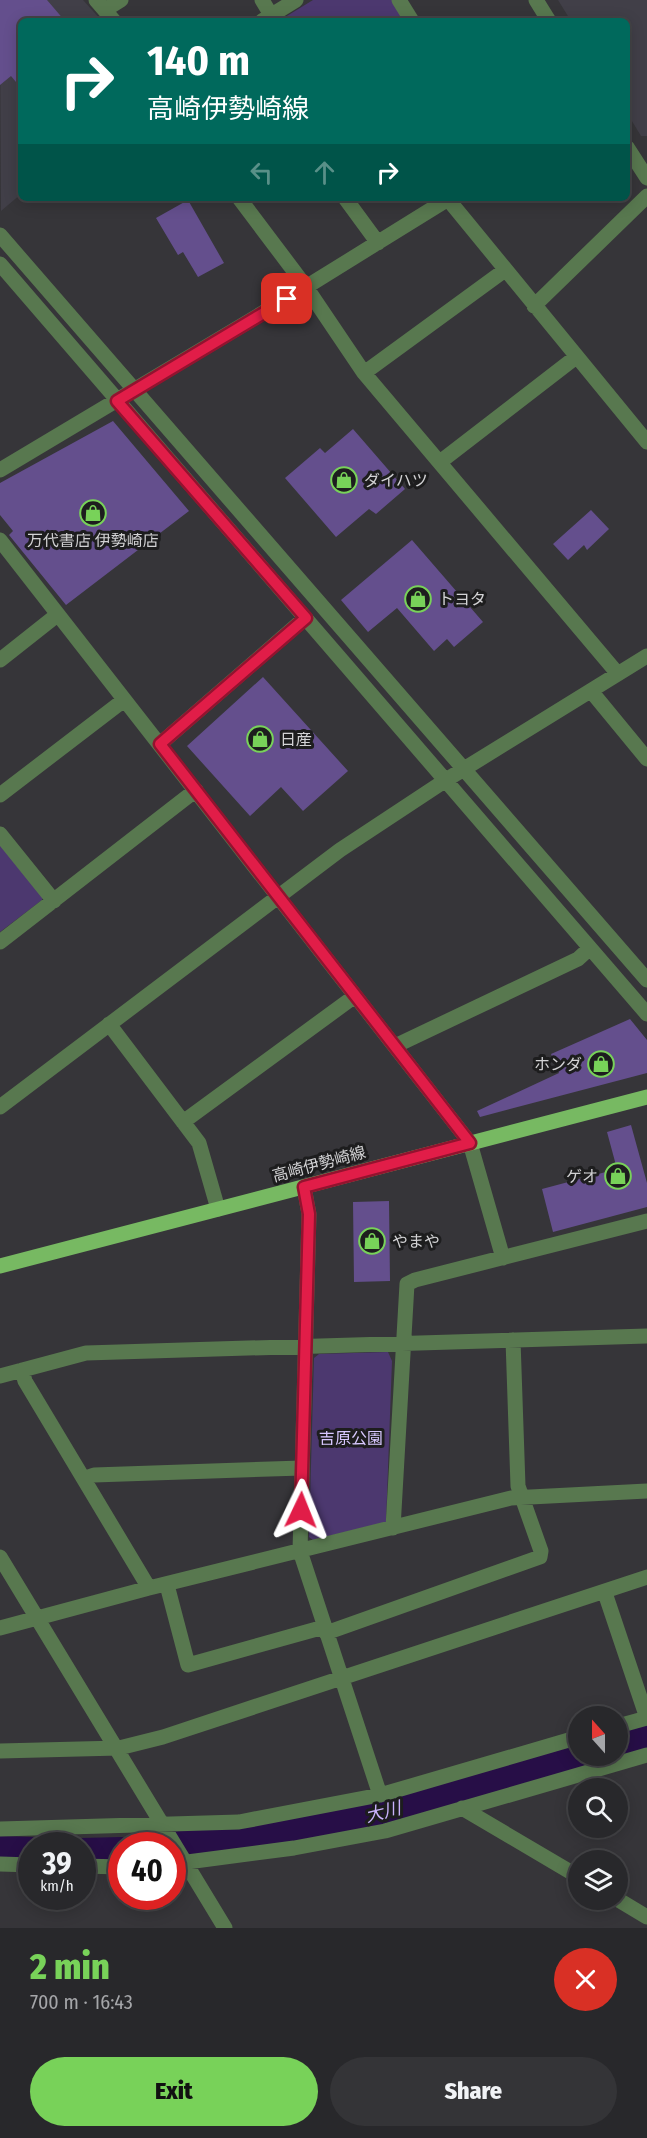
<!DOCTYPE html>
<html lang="en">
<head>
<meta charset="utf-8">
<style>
	body { margin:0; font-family:"Fira Sans Condensed","Noto Sans JP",sans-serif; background:#343437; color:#f1f3f6; height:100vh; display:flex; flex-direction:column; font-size:22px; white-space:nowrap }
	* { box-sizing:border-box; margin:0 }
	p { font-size:20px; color:#a5a6a9 }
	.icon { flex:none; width:33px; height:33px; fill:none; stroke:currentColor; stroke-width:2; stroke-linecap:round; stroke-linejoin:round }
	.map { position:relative; height:1928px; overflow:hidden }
	.sheet { display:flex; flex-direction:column; background:#28282b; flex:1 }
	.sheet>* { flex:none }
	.banner { position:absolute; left:18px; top:18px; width:612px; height:183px; border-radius:9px; box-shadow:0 3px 15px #0003,0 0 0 2px #444447; background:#00695c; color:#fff; overflow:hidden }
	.needle { width:39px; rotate:339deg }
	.buttons { position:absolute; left:568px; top:1706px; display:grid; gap:12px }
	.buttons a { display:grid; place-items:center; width:60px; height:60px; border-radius:50%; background:#28282b; box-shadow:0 3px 15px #0003,0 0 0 2px #444447; font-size:30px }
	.speed { position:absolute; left:18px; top:1832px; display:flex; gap:12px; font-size:30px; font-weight:700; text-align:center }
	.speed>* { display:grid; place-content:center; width:78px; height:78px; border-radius:50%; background:#28282b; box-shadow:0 3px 15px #0003,0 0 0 2px #444447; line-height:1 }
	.speed small { font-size:15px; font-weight:400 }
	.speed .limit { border:9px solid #d22; background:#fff; color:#111 }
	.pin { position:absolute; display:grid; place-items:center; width:51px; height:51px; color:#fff; margin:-26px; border-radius:12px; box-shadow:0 3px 9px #0006 }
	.me { position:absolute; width:66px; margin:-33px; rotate:2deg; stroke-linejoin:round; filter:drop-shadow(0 0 4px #0008) }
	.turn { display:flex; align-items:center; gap:21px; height:126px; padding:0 30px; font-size:27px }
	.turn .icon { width:78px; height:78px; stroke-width:2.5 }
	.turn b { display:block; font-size:42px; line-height:51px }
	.lanes { display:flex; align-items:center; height:57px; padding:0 30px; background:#0003; justify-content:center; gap:30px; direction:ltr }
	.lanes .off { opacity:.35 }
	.round { display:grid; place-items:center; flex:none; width:63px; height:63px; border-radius:32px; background:#343437 }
	.overview { display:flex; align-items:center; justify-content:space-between; height:102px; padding:0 30px }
	h1 { font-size:36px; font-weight:800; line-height:45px; color:#78d259 }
	.primary-button { display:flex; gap:12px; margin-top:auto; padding:12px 30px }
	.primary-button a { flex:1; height:69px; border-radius:36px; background:#78d259; color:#111; font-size:24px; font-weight:800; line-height:69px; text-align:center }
	.primary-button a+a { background:#343437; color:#f1f3f6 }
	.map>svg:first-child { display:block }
	.built { fill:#413f48 }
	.green { fill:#4c386f }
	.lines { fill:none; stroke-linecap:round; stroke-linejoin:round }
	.river { stroke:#270e47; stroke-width:28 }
	.building { fill:#644f8d }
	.minor { stroke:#58784f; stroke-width:15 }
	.major { stroke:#77b962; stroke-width:15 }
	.route-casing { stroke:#92132f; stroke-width:15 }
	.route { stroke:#e11d48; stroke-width:10 }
	.labels { text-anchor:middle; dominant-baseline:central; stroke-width:6; stroke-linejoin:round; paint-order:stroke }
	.poi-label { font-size:16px; fill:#d2d2d4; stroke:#1d1d1e; text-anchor:start }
	.street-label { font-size:16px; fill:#d2d2d4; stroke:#1d1d1e }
	.park-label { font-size:16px; fill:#d7c7fe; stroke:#1d1d1e }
	.water-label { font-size:18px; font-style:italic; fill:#c9b2fc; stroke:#1d1d1e }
</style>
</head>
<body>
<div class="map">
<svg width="647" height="1928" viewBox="0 0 647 1928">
	<rect width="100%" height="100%" fill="#363539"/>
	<!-- built -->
	<path class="built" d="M0,0H83L102,21H21V194L1,211Z
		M558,0H647V136H641L627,113V21H571Z"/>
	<!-- green -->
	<path class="green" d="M313,0H393L406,21H284L282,19Z
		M0,841L43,895L42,900L0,932Z
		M388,1352L392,1361L386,1522L313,1540L309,1537L314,1358L319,1354Z"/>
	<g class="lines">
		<!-- river -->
		<path class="river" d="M618,1747L647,1738
			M172,1846L370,1817L588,1755
			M0,1850L32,1851
			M82,1852L122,1851"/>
	</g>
	<!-- building -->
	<path class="building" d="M0,0H47L65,21H21V88L11,76L0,85Z
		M188,200L224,263L198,277L183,252L178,255L156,218Z
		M113,421L189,511L66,605L9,535L13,531L0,515V483Z
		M353,429L405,489L376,514L369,509L336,537L285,478L320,448L325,453Z
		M591,510L609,529L587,550L584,545L568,560L553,544Z
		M412,540L483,622L454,647L447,639L434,651L397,608L368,632L341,600Z
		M263,677L348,771L303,811L281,787L250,816L187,746Z
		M630,1019L647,1040V1073L480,1117L477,1111L559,1073L551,1054Z
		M631,1125L647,1183V1207L553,1232L542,1189L617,1169L607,1132Z
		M389,1201L390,1281L354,1282L353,1202Z"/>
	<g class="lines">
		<!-- minor -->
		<path class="minor" d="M96,0L114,21
			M262,0L271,15
			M399,0L412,21
			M536,0L549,21
			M105,10L121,0
			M262,21L296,0
			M627,147L647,178
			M239,198L306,287L364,373L618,674
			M345,198L378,243
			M447,198L647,442
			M0,235L647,980
			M0,264L647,1014
			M534,306L647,196
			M364,373L505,270
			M440,462L576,357
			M0,470L306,287L448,199
			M0,540L470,1143L503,1258
			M0,660L57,615
			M591,691L647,759
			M160,744L305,618
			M0,795L124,700
			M0,834L54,901
			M0,942L196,790
			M109,1024L199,1143L218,1209
			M395,1046L578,959L590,948
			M0,1107L340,850L446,780L647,656
			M183,1122L355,996
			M304,1187L309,1214L300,1551L380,1795
			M22,1370L25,1381L149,1588
			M0,1376L86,1353L647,1336
			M85,1478L94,1475L302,1468
			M393,1528L407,1284L415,1280L647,1221
			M0,1557L225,1928
			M167,1585L188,1665L324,1627
			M605,1593L647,1718
			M0,1628L149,1588L511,1498L647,1491
			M326,1633L540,1557L541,1551L518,1486L513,1340
			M618,1726L647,1718
			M0,1751L119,1748L163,1737L647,1577
			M462,1808L579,1877
			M0,1829L239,1822L380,1795L579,1737
			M0,1864L32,1865
			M172,1864L294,1848L385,1831L647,1755
			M82,1866L122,1867
			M617,1899L647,1917"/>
		<!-- major -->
		<path class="major" d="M0,1266L647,1097"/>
	</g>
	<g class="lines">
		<!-- route casing -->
		<g class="route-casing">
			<path id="route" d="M287,299L117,401L306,618L160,744L470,1143L304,1187L309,1214L301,1510"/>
		</g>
		<!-- route -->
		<use href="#route" class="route"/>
	</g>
	<!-- icons -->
	<defs>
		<g id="shop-ring" transform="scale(1.35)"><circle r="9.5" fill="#1d1d1e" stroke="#78d259" stroke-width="1.5"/><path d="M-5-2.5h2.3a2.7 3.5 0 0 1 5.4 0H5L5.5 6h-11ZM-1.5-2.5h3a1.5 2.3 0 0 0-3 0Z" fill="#78d259"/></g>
	</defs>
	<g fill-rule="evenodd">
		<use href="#shop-ring" x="344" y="480"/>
		<use href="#shop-ring" x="93" y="513"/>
		<use href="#shop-ring" x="418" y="599"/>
		<use href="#shop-ring" x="260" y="739"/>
		<use href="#shop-ring" x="601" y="1064"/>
		<use href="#shop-ring" x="618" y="1176"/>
		<use href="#shop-ring" x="372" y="1241"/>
	</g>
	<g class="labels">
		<!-- poi labels -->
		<g class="poi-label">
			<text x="364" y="480">ダイハツ</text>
			<text x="93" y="540" text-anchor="middle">万代書店 伊勢崎店</text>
			<text x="438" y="599">トヨタ</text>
			<text x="280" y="739">日産</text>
			<text x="582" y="1064" text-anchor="end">ホンダ</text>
			<text x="598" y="1176" text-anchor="end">ゲオ</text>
			<text x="392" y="1241">やまや</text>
		</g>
		<!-- street labels -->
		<g class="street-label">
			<text transform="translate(319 1164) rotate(-15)">高崎伊勢崎線</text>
		</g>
		<!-- park labels -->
		<g class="park-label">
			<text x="351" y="1438">吉原公園</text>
		</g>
		<!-- water labels -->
		<g class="water-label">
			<text transform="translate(383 1812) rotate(-14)">大川</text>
		</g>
	</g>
</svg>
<div class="buttons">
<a><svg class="needle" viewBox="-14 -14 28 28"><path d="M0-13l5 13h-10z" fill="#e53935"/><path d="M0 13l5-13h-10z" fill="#a5a6a9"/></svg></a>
<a><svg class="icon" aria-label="search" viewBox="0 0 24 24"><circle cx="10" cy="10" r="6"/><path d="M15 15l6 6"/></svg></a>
<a><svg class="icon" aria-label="layers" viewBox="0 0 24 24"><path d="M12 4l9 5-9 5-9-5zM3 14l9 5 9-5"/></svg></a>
</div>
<div class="speed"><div>39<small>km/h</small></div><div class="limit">40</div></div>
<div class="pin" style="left:287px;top:299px;background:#d93025"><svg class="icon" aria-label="arrive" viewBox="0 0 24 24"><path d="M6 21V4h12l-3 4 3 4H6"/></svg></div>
<svg class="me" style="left:301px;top:1510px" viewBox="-20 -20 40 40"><path d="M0-17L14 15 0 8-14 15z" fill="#e11d48" stroke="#fff" stroke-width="4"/></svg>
<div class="banner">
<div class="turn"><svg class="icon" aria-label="right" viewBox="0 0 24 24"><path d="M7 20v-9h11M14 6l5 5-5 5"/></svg><div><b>140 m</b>高崎伊勢崎線</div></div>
<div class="lanes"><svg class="icon off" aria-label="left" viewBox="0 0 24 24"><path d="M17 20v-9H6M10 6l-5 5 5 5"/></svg><svg class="icon off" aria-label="ahead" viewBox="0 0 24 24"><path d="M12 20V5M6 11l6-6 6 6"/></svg><svg class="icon" aria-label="right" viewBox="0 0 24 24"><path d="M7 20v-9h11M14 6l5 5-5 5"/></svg></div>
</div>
</div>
<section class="sheet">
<div class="overview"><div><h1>2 min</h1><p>700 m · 16:43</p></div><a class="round" style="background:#d93025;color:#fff"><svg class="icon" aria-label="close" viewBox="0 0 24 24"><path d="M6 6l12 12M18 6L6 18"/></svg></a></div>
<div class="primary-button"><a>Exit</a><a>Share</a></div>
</section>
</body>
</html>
